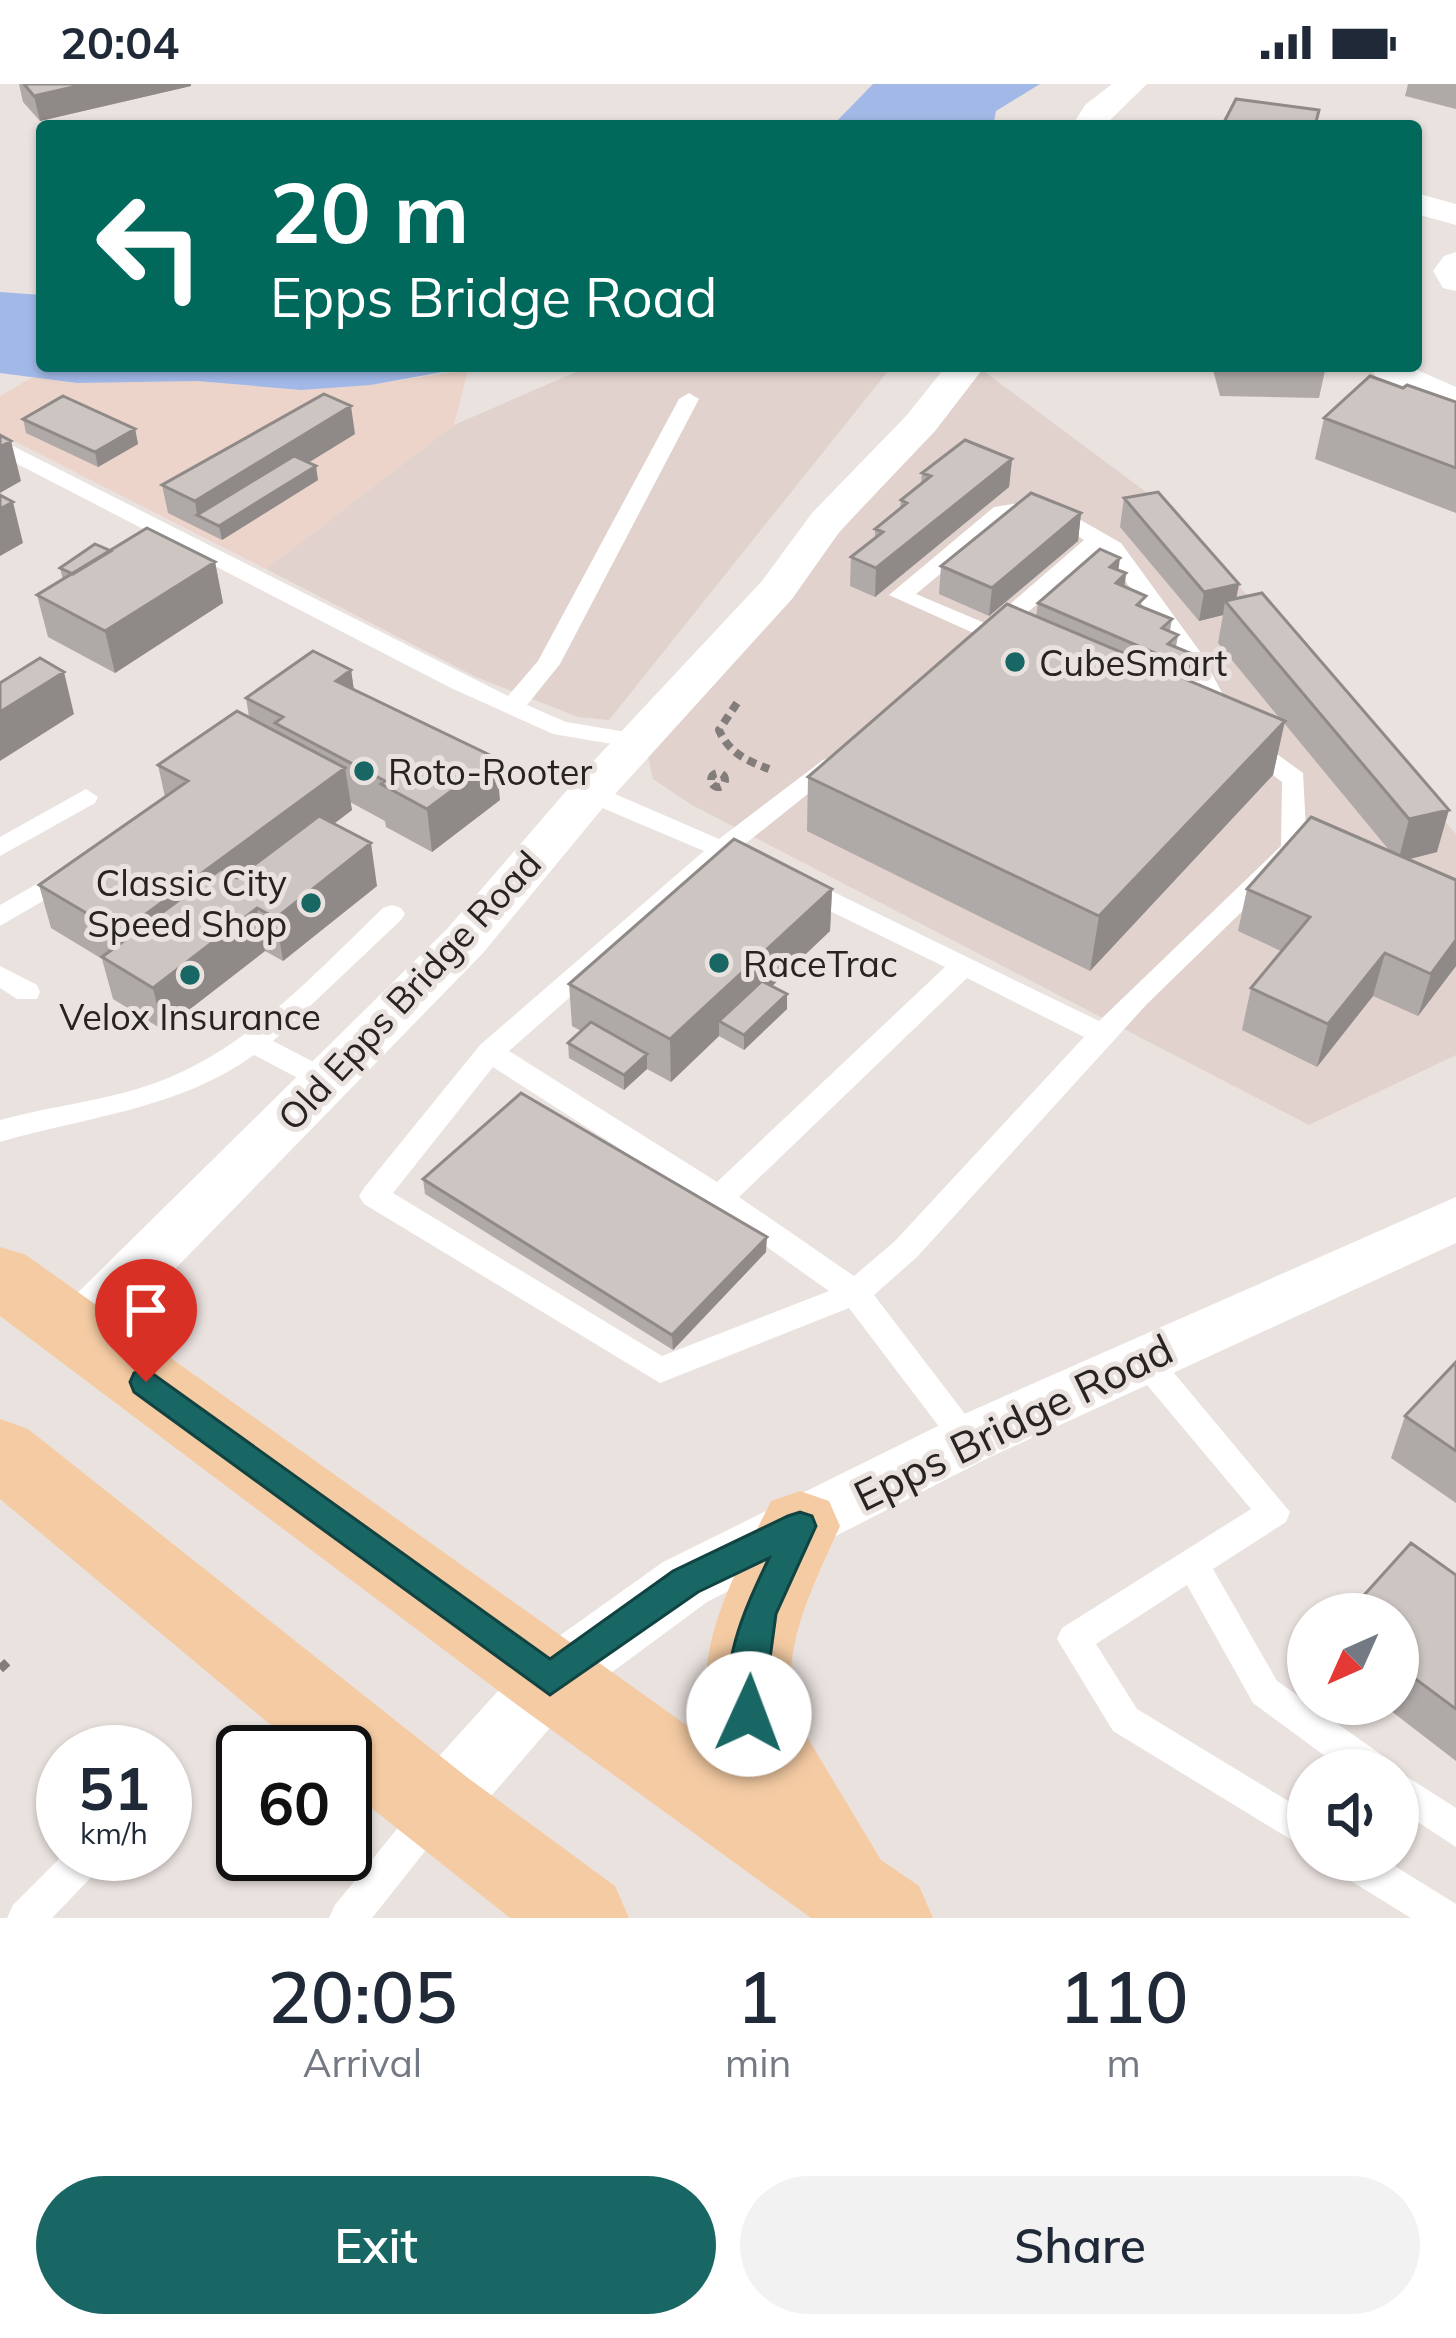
<!DOCTYPE html>
<html lang="en">
<head>
<meta charset="utf-8">
<style>
	body { margin:0; font-family:Mulish,sans-serif; background:#f2f2f3; color:#1f2937; height:100vh; display:flex; flex-direction:column; font-size:45px; white-space:nowrap }
	* { box-sizing:border-box; margin:0 }
	p { font-size:39px; color:#747a83 }
	.icon { flex:none; width:66px; height:66px; fill:none; stroke:currentColor; stroke-width:2; stroke-linecap:round; stroke-linejoin:round }
	.map { position:relative; height:1834px; overflow:hidden }
	.details { display:flex; flex-direction:column; background:#fff; flex:1 }
	.details>* { flex:none }
	.hud { position:absolute; left:36px; top:36px; width:1386px; height:252px; border-radius:12px; box-shadow:0 3px 9px #0004; background:#00695c; color:#fff; overflow:hidden }
	.needle { width:78px; rotate:225deg }
	.fabs { position:absolute; left:1287px; top:1509px; display:grid; gap:24px }
	.fabs a { display:grid; place-items:center; width:132px; height:132px; border-radius:50%; background:#fff; box-shadow:0 3px 9px #0004; font-size:60px }
	.speed { position:absolute; left:36px; top:1641px; display:flex; gap:24px; font-size:60px; font-weight:700; text-align:center }
	.speed>* { display:grid; place-content:center; width:156px; height:156px; border-radius:50%; background:#fff; box-shadow:0 3px 9px #0004; line-height:1 }
	.speed small { font-size:30px; font-weight:400 }
	.speed .limit { border:6px solid #111; border-radius:18px; background:#fff; color:#111 }
	.pin { position:absolute; display:grid; place-items:center; width:102px; height:102px; color:#fff; margin:-123px -51px; border-radius:50% 50% 50% 0; rotate:-45deg; box-shadow:0 0 12px #0007 }
	.pin .icon { rotate:45deg }
	.me { position:absolute; width:132px; margin:-66px; rotate:2deg; stroke-linejoin:round; filter:drop-shadow(0 0 9px #0008) }
	.turn { display:flex; align-items:center; gap:42px; height:252px; padding:0 36px; font-size:54px }
	.turn .icon { width:156px; height:156px; stroke-width:2.5 }
	.turn b { display:block; font-size:84px; line-height:102px }
	.eta { display:flex; justify-content:space-evenly; align-items:center; height:204px; text-align:center }
	.eta b { font-size:72px; font-weight:600; line-height:84px }
	.primary-button { display:flex; gap:24px; margin-top:auto; padding:24px 36px }
	.primary-button a { flex:1; height:138px; border-radius:72px; background:#196764; color:#fff; font-size:48px; font-weight:600; line-height:138px; text-align:center }
	.primary-button a+a { background:#f2f2f3; color:#1f2937 }
	.status { display:flex; justify-content:space-between; align-items:center; height:84px; padding:0 60px; background:#fff; direction:ltr }
	.status svg { height:33px; fill:currentColor }
	.map>svg:first-child { display:block }
	.commercial { fill:#edd4cb }
	.built { fill:#e1d2cd }
	.water { fill:#a2b9e7 }
	.lines { fill:none; stroke-linecap:round; stroke-linejoin:round }
	.path-far1 { stroke:#827d7b; stroke-width:8; stroke-dasharray:9 6; stroke-linecap:butt }
	.path { stroke:#827d7b; stroke-width:9; stroke-dasharray:10 8; stroke-linecap:butt }
	.service { fill:#fff; fill-rule:evenodd }
	.minor { fill:#fff; fill-rule:evenodd }
	.primary { fill:#f4cba3; fill-rule:evenodd }
	.wall { fill:#afa9a7 }
	.shaded-wall { fill:#8f8a88 }
	.building { fill:#ccc5c2; stroke:#8f8a88; stroke-width:3 }
	.route { fill:#196764; stroke:#104341; stroke-width:3 }
	.poi-dot { fill:#196764; stroke:#eae2df; stroke-width:4.5 }
	.labels { text-anchor:middle; dominant-baseline:central; stroke-width:10; stroke-linejoin:round; paint-order:stroke }
	.poi-label { font-size:36px; fill:#262322; stroke:#eae2df; text-anchor:start }
	.street-label { font-size:36px; fill:#262322; stroke:#eae2df }
	.near-street-label { font-size:42px; fill:#262322; stroke:#eae2df }
</style>
</head>
<body>
<div class="status"><b>20:04</b><svg viewBox="0 0 49 12"><path d="M0 12V9h3v3zM5 12V6h3v6zM10 12V3h3v9zM15 12V0h3v12zM26 1h20v11H26zM47 4h2v5h-2z"/></svg></div>
<div class="map">
<svg width="1456" height="1834" viewBox="0 0 1456 1834">
	<rect width="100%" height="100%" fill="#eae2df"/>
	<!-- commercial -->
	<path class="commercial" d="M468,286L454,341L266,485L0,350V312L33,293L72,299L197,297L301,306L370,301Z"/>
	<!-- built -->
	<path class="built" d="M590,282H892L609,636L578,633L476,593L266,485L454,341Z
		M982,286L1177,431L1456,750V971L1309,1041L692,721L653,695L647,669Z"/>
	<!-- water -->
	<path class="water" d="M873,0H1040L996,27L993,42H832Z
		M0,208L42,211V282H475L371,301L301,306L197,297L77,299L0,289Z"/>
	<g class="lines">
		<!-- path-far1 -->
		<path class="path-far1" d="M737,619L719,646C729,669 747,677 769,685
			M711 696a7 7 0 1 1 14 0a7 7 0 1 1-14 0Z"/>
		<!-- path -->
		<path class="path" d="M0,1585L12,1574"/>
		<!-- service -->
		<path class="service" d="M689,309L699,315L560,580L527,621L566,638L650,652L654,657L642,665L553,650L451,604L0,371V357L7,359L508,612L538,577L679,315Z
			M1044,415L1121,459L1201,569L1240,643L1303,689L1307,764L1147,920L917,1173L874,1211L978,1347L983,1356L978,1365L967,1369L956,1365L849,1224L660,1299L364,1120L359,1112L364,1104L480,961L704,767L581,715L578,709L581,703H599L719,755L823,676L832,673L844,681L740,764L748,771L744,777L725,776L509,967L717,1098L945,883L793,809L789,803L793,797H811L1099,937L1281,762L1282,698L1222,652L1178,570L1105,469L1100,465L1005,548L1020,558L1009,565L889,511L994,423ZM1040,428L1084,456L987,540L916,510L1009,433ZM967,894L1084,953L895,1157L854,1192L739,1113ZM493,983L709,1122L829,1207L662,1272L393,1109Z
			M86,705L98,713L95,719L0,772V753Z
			M68,782L81,791L77,797L0,842V821Z
			M392,821L401,824L405,830L401,836L273,957L337,990L341,997L337,1004H317L254,971C177,1026 88,1032 0,1058V1036C51,1022 105,1017 155,999C247,966 314,890 383,824Z
			M0,882L37,901L40,908L37,915H17L0,904Z
			M1143,1261L1154,1265L1290,1428L1286,1438L1213,1485L1277,1597L1386,1674L1391,1686H1344L1253,1619L1187,1501L1096,1560L1137,1625L1308,1729V1766L1113,1647L1057,1555L1062,1544L1251,1425L1132,1283L1127,1274L1132,1265Z
			M1398,1687L1456,1724V1763L1398,1725Z
			M432,1713L445,1718L450,1730L445,1742L372,1834H329L335,1821L419,1718Z
			M64,1770H107L102,1782L52,1834H7L13,1821Z
			M1333,1776H1385L1456,1820V1834H1411L1338,1789Z"/>
		<!-- minor -->
		<path class="minor" d="M1112,0H1147L1104,42H1072L1085,21Z
			M1416,109L1456,120V141L1416,130Z
			M1456,168V207L1443,204L1433,187L1444,172Z
			M946,282H985L935,347L840,447L792,515L606,720L483,869L97,1265L76,1271L55,1265L47,1248L55,1231L447,845L574,698L762,497L812,429L907,331Z
			M1370,282H1408L1456,303V327L1380,301Z
			M1456,1113V1159L988,1374L707,1518L573,1617L461,1747L437,1756L413,1747L403,1724L413,1701L527,1575L663,1478L946,1338Z"/>
		<!-- primary -->
		<path class="primary" d="M0,1163L26,1171L720,1665C681,1577 733,1496 771,1417L800,1407L829,1417L840,1442C813,1502 782,1560 792,1628L881,1776L919,1802L933,1834H811L520,1623L0,1232Z
			M0,1335L28,1345L468,1694L615,1802L629,1834H510L345,1703V1668H303L0,1415Z"/>
	</g>
	<!-- wall -->
	<path class="wall" d="M19,0H191V2L40,37L23,18Z
		M1408,0H1456V25L1405,12Z
		M1212,282H1326L1319,314L1220,312Z
		M1403,304L1456,318V429L1315,375L1324,334Z
		M23,335L135,345L138,360L98,383L26,349Z
		M355,350L309,378L318,396L222,456L168,429L162,401Z
		M1012,375L1009,403L875,513L850,502L851,473L875,454V445L900,425L901,416L921,400L922,389Z
		M1124,414L1236,515L1437,768L1409,775L1456,796V882L1418,932L1373,912L1317,983L1242,946L1251,904L1281,867L1238,847L1247,805L1389,766L1284,639L1273,691L1090,887L807,747L808,693L1036,533L1038,519L1119,486L1126,489L1125,502L1144,524L1172,535L1170,547L1178,551L1176,563L1195,571L1190,598L1281,636L1218,559L1223,531L1199,537L1120,443Z
		M1081,429L1078,457L989,532L939,510L941,482Z
		M111,467L215,478L223,519L115,589L48,553L37,511L63,496L60,484Z
		M351,586L354,606L500,716L432,768L386,743L385,737L350,718L352,726L334,740L377,802L283,877L265,867L163,946L113,915L102,875L51,844L39,801L165,713L158,681L249,633L246,614Z
		M832,805L830,847L772,902L787,910V925L744,966L719,952L671,998L647,985L624,1006L569,974L568,959L581,947L572,942L569,900Z
		M423,1095L766,1168L673,1266L425,1110Z
		M1456,1278V1419L1391,1374L1405,1332Z
		M1456,1491V1677L1382,1620H1398V1530Z"/>
	<!-- shaded-wall -->
	<path class="shaded-wall" d="M86,0H191V2L40,37L34,12Z
		M351,322L355,350L212,438L197,431L195,417Z
		M135,345L138,360L98,383L95,368Z
		M11,357L21,397L0,409V363Z
		M1012,375L1009,403L875,513L876,484Z
		M316,382L318,396L222,456L219,442Z
		M13,418L23,459L0,472V425Z
		M1081,429L1078,457L989,532L992,504Z
		M1120,474L1117,497L1126,489L1122,518L1110,483Z
		M215,478L223,519L115,589L105,547Z
		M1239,500L1234,527L1225,517L1223,531L1199,537L1204,508Z
		M1195,571L1190,600L1180,611L1185,582Z
		M351,586L357,628L336,597Z
		M64,588L74,630L0,677V628Z
		M1285,637L1273,691L1090,887L1099,832Z
		M496,674L500,716L432,768L427,725Z
		M345,684L352,726L130,892L120,849Z
		M1449,726L1437,768L1398,778L1409,735Z
		M371,759L377,802L283,877L276,834Z
		M832,805L830,847L729,943L719,937V952L671,998L670,955Z
		M257,824L265,867L163,946L153,904Z
		M1456,856V882L1418,932L1431,890Z
		M1385,869L1373,912L1317,983L1328,940Z
		M787,910V925L744,966V951Z
		M647,970V985L624,1006V991Z
		M767,1153L766,1168L673,1266L672,1251Z"/>
	<!-- building -->
	<path class="building" d="M24,0H86L34,12Z
		M1236,15L1319,26L1315,42H1222Z
		M1370,292L1403,304L1407,301L1456,318V384L1324,334Z
		M324,310L351,322L195,417L162,401Z
		M63,312L135,345L95,368L23,335Z
		M0,351L11,357L0,363Z
		M965,356L1012,375L876,484L851,473L883,448L875,445L907,419L901,416L931,392L922,389Z
		M294,372L316,382L219,442L197,431Z
		M1158,408L1239,500L1204,508L1124,414Z
		M1031,409L1081,429L992,504L941,482Z
		M0,411L13,418L0,425Z
		M147,444L215,478L105,547L37,511Z
		M95,460L111,467L73,490L60,484Z
		M1100,465L1120,474L1110,483L1126,489L1116,499L1146,512L1137,521L1172,535L1162,544L1178,551L1168,560L1195,571L1185,582L1038,519Z
		M1262,509L1449,726L1409,735L1225,517Z
		M1007,520L1285,637L1099,832L808,693Z
		M313,567L351,586L336,597L496,674L427,725L381,700L385,697L275,639L283,633L246,614Z
		M40,574L64,588L0,628V599Z
		M237,627L345,684L120,849L39,801L188,697L158,681Z
		M319,732L371,759L276,834L257,824L153,904L102,873L221,785L237,794Z
		M1311,733L1456,796V856L1431,890L1385,869L1328,940L1251,904L1310,833L1247,805Z
		M734,755L832,805L670,955L569,900Z
		M762,897L787,910L744,951L719,937Z
		M591,938L647,970L624,991L568,959Z
		M521,1009L767,1153L672,1251L423,1095Z
		M1456,1278V1367L1405,1332Z
		M1411,1459L1456,1491V1625L1398,1582V1530H1347Z"/>
	<!-- route -->
	<path class="route" d="M146,1285L550,1575L673,1487L788,1432L800,1428L812,1432L816,1442L776,1530L761,1641L749,1646L736,1641C713,1590 747,1520 769,1474L698,1508L550,1611L134,1308L130,1298L134,1289Z"/>
	<!-- markers -->
	<g class="poi-dot">
		<circle cx="1015" cy="578" r="12"/>
		<circle cx="364" cy="687" r="12"/>
		<circle cx="311" cy="819" r="12"/>
		<circle cx="719" cy="879" r="12"/>
		<circle cx="190" cy="891" r="12"/>
	</g>
	<g class="labels">
		<!-- poi labels -->
		<g class="poi-label">
			<text x="1039" y="578">CubeSmart</text>
			<text x="388" y="687">Roto-Rooter</text>
			<text x="287" y="798" text-anchor="end">Classic City<tspan x="287" dy="41">Speed Shop</tspan></text>
			<text x="743" y="879">RaceTrac</text>
			<text x="190" y="932" text-anchor="middle">Velox Insurance</text>
		</g>
		<!-- street labels -->
		<g class="street-label">
			<text transform="translate(409 906) rotate(-47)">Old Epps Bridge Road</text>
		</g>
		<!-- near-street labels -->
		<g class="near-street-label">
			<text transform="translate(1013 1338) rotate(-26)">Epps Bridge Road</text>
		</g>
	</g>
</svg>
<div class="fabs">
<a><svg class="needle" viewBox="-14 -14 28 28"><path d="M0-13l5 13h-10z" fill="#e53935"/><path d="M0 13l5-13h-10z" fill="#747a83"/></svg></a>
<a><svg class="icon" aria-label="sound" viewBox="0 0 24 24"><path d="M4 9h4l5-4v14l-5-4H4zM17 9q2 3 0 6"/></svg></a>
</div>
<div class="speed"><div>51<small>km/h</small></div><div class="limit">60</div></div>
<div class="pin" style="left:146px;top:1298px;background:#d93025"><svg class="icon" aria-label="arrive" viewBox="0 0 24 24"><path d="M6 21V4h12l-3 4 3 4H6"/></svg></div>
<svg class="me" style="left:749px;top:1630px" viewBox="-20 -20 40 40"><circle r="19" fill="#fff"/><path d="M0-13L10 11 0 6-10 11z" fill="#196764"/></svg>
<div class="hud">
<div class="turn"><svg class="icon" aria-label="left" viewBox="0 0 24 24"><path d="M17 20v-9H6M10 6l-5 5 5 5"/></svg><div><b>20 m</b>Epps Bridge Road</div></div>
</div>
</div>
<section class="details">
<div class="eta">
<div><b>20:05</b><p>Arrival</p></div>
<div><b>1</b><p>min</p></div>
<div><b>110</b><p>m</p></div>
</div>
<div class="primary-button"><a>Exit</a><a>Share</a></div>
</section>
</body>
</html>
